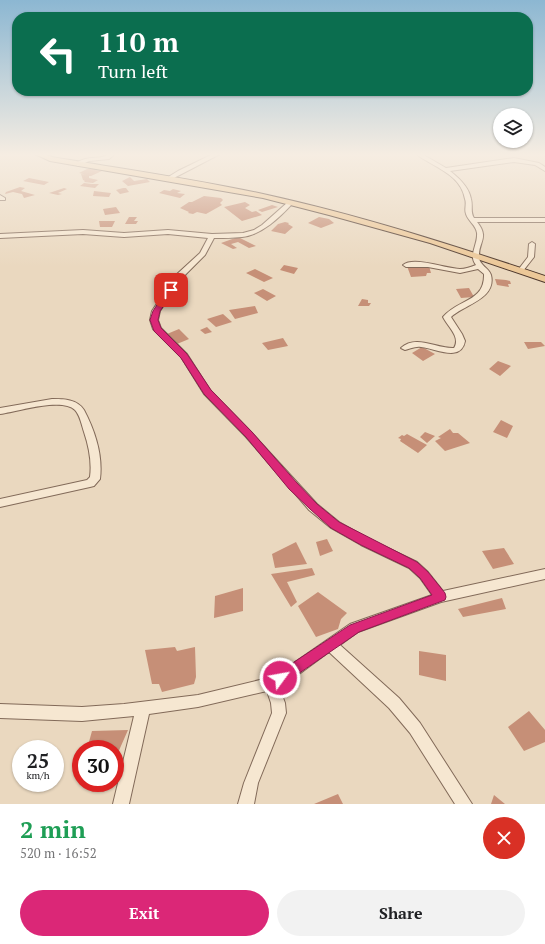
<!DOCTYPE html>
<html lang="en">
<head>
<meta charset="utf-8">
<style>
	body { margin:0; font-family:"PT Serif",serif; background:#f2f2f2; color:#202124; height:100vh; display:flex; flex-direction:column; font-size:15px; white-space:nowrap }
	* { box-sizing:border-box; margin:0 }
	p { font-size:13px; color:#757577 }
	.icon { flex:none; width:22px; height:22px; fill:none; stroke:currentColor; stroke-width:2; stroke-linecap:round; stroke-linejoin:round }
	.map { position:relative; height:804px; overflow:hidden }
	.details { display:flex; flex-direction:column; background:#fff; flex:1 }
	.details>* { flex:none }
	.banner { position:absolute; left:12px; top:12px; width:521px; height:84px; border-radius:16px; box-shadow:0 1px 3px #0004; background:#0b6e4f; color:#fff; overflow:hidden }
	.buttons { position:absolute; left:493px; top:108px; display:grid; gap:8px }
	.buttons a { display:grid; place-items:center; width:40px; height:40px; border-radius:50%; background:#fff; box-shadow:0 1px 3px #0004; font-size:20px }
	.speed { position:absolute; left:12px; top:740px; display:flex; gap:8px; font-size:20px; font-weight:700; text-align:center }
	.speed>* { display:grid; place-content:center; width:52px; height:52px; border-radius:50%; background:#fff; box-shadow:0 1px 3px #0004; line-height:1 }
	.speed small { font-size:10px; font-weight:400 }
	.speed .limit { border:6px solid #d22; background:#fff; color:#111 }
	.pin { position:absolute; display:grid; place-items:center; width:34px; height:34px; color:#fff; margin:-17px; border-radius:8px; box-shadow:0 2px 6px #0006 }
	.me { position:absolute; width:44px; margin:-22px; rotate:58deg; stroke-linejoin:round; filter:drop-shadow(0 0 3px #0008) }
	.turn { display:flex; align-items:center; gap:14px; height:84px; padding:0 20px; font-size:18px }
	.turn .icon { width:52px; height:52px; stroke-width:2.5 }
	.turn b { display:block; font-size:28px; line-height:34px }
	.round { display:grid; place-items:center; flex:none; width:42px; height:42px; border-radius:21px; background:#f2f2f2 }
	.headline { display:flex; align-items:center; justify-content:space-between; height:68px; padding:0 20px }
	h1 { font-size:24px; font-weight:700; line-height:30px; color:#1e9e55 }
	.action { display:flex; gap:8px; margin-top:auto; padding:8px 20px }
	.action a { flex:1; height:46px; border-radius:24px; background:#db2777; color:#fff; font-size:16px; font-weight:700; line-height:46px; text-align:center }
	.action a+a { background:#f2f2f2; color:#202124 }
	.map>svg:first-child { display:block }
	.building { fill:#c68f77 }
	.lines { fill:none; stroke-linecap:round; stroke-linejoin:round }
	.minor-casing { stroke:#826a59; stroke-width:2 }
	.major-casing { stroke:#4f392d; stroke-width:2 }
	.minor { fill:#f6e7d1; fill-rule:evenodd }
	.major { fill:#ecc898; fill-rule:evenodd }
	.route { fill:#db2777; stroke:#8e194d }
</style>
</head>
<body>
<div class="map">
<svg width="545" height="804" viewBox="0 0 545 804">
	<rect width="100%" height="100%" fill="#ead8bf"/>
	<!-- building -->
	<path class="building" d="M87,169H97L95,170L102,171L91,176L79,173Z
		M81,174L89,175V178L98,180L93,183L84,182L85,181L83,180Z
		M130,177L134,181L147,179L150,182L128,186L122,181Z
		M29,178L49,182L44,185L23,181Z
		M84,183L92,184H99L95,188L80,186Z
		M20,187L25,188L21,191L35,195L24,198L22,194L13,192L5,194L6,192Z
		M64,188L67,189L58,193L62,194L58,195L49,193Z
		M123,188H126L129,192L120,194L116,190Z
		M173,189L181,191L177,193L185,194L180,198L159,193L164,190L170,191Z
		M94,191L111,193L109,197L93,196Z
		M204,196L221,198L223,200L220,203L222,205L206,214L197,212L193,214L188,213L189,212L180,208L189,202H192Z
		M245,202L250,205L245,208L252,212L256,211L262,215L242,221L224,207Z
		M272,205L278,207L262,212L258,210Z
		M116,207L120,213L105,215L103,209Z
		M129,217H137L134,221H138L136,224H125Z
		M319,217L329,219L334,223L321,228L308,223Z
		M99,221H115L112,227H100Z
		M285,222L289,223L288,224L293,227L285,234L271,231L278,224Z
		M238,237L256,246L249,248L238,242L231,244L237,248L233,249L221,243Z
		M284,265L298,268L294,274L280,270Z
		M407,266H429L431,273H427L426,276L411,277Z
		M255,269L273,278L264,282L246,273Z
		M495,279L506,280L510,281L511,284H508L509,287L497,285Z
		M469,288L474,297L461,298L456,289Z
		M263,289L276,296L267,301L254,293Z
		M362,299L368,300V303H371L369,306H358Z
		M255,306L258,313L235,319L229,310Z
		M223,314L232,322L216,327L207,319Z
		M207,327L212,332L205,334L200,330Z
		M179,329L189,339L177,344L167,334Z
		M283,338L288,346L268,350L262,343Z
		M524,342H541L545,346L528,349Z
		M422,347L435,354L423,361L412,353Z
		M498,361L511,366L500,376L489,369Z
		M501,420L513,426L507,438L493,432Z
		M450,429L453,433H458L470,443L445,451L435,441L441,438L438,437Z
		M425,432L435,436L427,443L420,437Z
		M407,434L427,445L418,453L400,441L401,439L398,438L402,435L404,436Z
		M327,539L333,551L320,556L316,542Z
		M296,542L307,564L275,568L272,554Z
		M504,548L514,564L493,569L482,551Z
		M312,568L315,575L287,582L297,602L291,607L271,574Z
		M243,588V611L214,618L215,596Z
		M318,592L347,613L341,619L338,629L316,637L298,606Z
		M502,598L506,609L463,617L458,609Z
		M175,647L177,651L195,647L196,677L194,684L162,692L159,684H152L145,650Z
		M419,651L446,655V681L419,675Z
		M529,711L545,730V742L524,751L508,727Z
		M128,730L117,755H115V749H87L92,731Z
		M338,794L343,804H314Z
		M494,795L505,804H491Z"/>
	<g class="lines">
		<!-- minor casing -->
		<g class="minor-casing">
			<path id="minor" d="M109,154H115L109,159L89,161L78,166L75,164C88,154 99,161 109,154Z
				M213,154H220L170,180L165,179L178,171Z
				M416,154H422L446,168L514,158L539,163L545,167V171L535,165L514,162L450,171C459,178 469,187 471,199C473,206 470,212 474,218H545V222H477C490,238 478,242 479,257C479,265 489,268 491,275C497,299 463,305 451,317L462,334L465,341C461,363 435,348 421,347C415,346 410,349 405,350L401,348C416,334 437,349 454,348C461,337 448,327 443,317C458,299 485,302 484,274L478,269L460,273L428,267H406L403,265C414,256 446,269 460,269C465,269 471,267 476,265C468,255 478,245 477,233C476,225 468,221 466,214C464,209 467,204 465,199C461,174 433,167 416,154Z
				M0,195L5,198V200H0Z
				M288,202L293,203C280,217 262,235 242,237C233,238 224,238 214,238L205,255L182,278L160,311L158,320L161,328L187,354L210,390L252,433L317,504L339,522L369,539L417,562L428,572L443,591L545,569V579L441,602L358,632L340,645L399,698L420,723L472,804H455L410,733L389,708L329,652L295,677L279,687L285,703L286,713L258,783L254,804H238L244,783L272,713L271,703L267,691L198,707L149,714L129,804H113L134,716L82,721L0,718V704L82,707L124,704L198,695L268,678L285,669L350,624L432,595L420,578L409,568L361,545L331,528L309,510L246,437L204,394L181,357L153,329L150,320L152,311L176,275L200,253L208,238L168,234L124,237L83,234L0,238V234L83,230L124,233L168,230L212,234L243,233L254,230L262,225Z
				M532,242L535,244L534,257L523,271H519L518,270L528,257L529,244Z
				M52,399C64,399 77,399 84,410C95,431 103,455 100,479L94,486L90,487L0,507V499L87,480L90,477C92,462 89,447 84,432C82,426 80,415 75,410C62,397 16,412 0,414V408Z"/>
		</g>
		<!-- major casing -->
		<g class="major-casing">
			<path id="major" d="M35,154H44L52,157C122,169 193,179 263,194C359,215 452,245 545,276V282L430,243L329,215L263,198L50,161Z"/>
		</g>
		<!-- minor -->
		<use href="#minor" class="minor"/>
		<!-- major -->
		<use href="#major" class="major"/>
	</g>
	<!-- sky -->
	<linearGradient id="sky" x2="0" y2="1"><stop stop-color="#8cb7d2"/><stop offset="0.58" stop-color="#f6ede2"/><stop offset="1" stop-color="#f6ede2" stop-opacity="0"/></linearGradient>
	<rect width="545" height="267" fill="url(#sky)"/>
	<!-- route -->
	<path class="route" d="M168,288H174L175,290L160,311L158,320L161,328L187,354L211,390L252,432L297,483L317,504L339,522L417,562L428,572L445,593L446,597L445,600L359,632L285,683L280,685L276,683L274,678L276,674L350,625L432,595L420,578L409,568L361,545L331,528L310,509L289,489L246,437L204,394L181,358L154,331L150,320L153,311Z"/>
</svg>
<div class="buttons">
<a><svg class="icon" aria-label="layers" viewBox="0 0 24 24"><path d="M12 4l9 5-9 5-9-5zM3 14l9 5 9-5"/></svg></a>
</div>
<div class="speed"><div>25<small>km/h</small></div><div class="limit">30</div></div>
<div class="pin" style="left:171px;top:290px;background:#d93025"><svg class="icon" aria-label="arrive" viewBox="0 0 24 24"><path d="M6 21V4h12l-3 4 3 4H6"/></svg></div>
<svg class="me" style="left:280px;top:678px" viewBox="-20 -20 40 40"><circle r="17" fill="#db2777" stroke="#fff" stroke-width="3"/><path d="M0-11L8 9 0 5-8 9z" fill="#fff"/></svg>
<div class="banner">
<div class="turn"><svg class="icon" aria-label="left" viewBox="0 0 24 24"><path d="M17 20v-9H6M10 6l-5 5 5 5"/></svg><div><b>110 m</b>Turn left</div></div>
</div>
</div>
<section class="details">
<div class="headline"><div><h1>2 min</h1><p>520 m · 16:52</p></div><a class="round" style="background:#d93025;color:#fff"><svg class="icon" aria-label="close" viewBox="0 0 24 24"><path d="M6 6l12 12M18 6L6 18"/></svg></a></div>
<div class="action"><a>Exit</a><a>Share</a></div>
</section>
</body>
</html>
